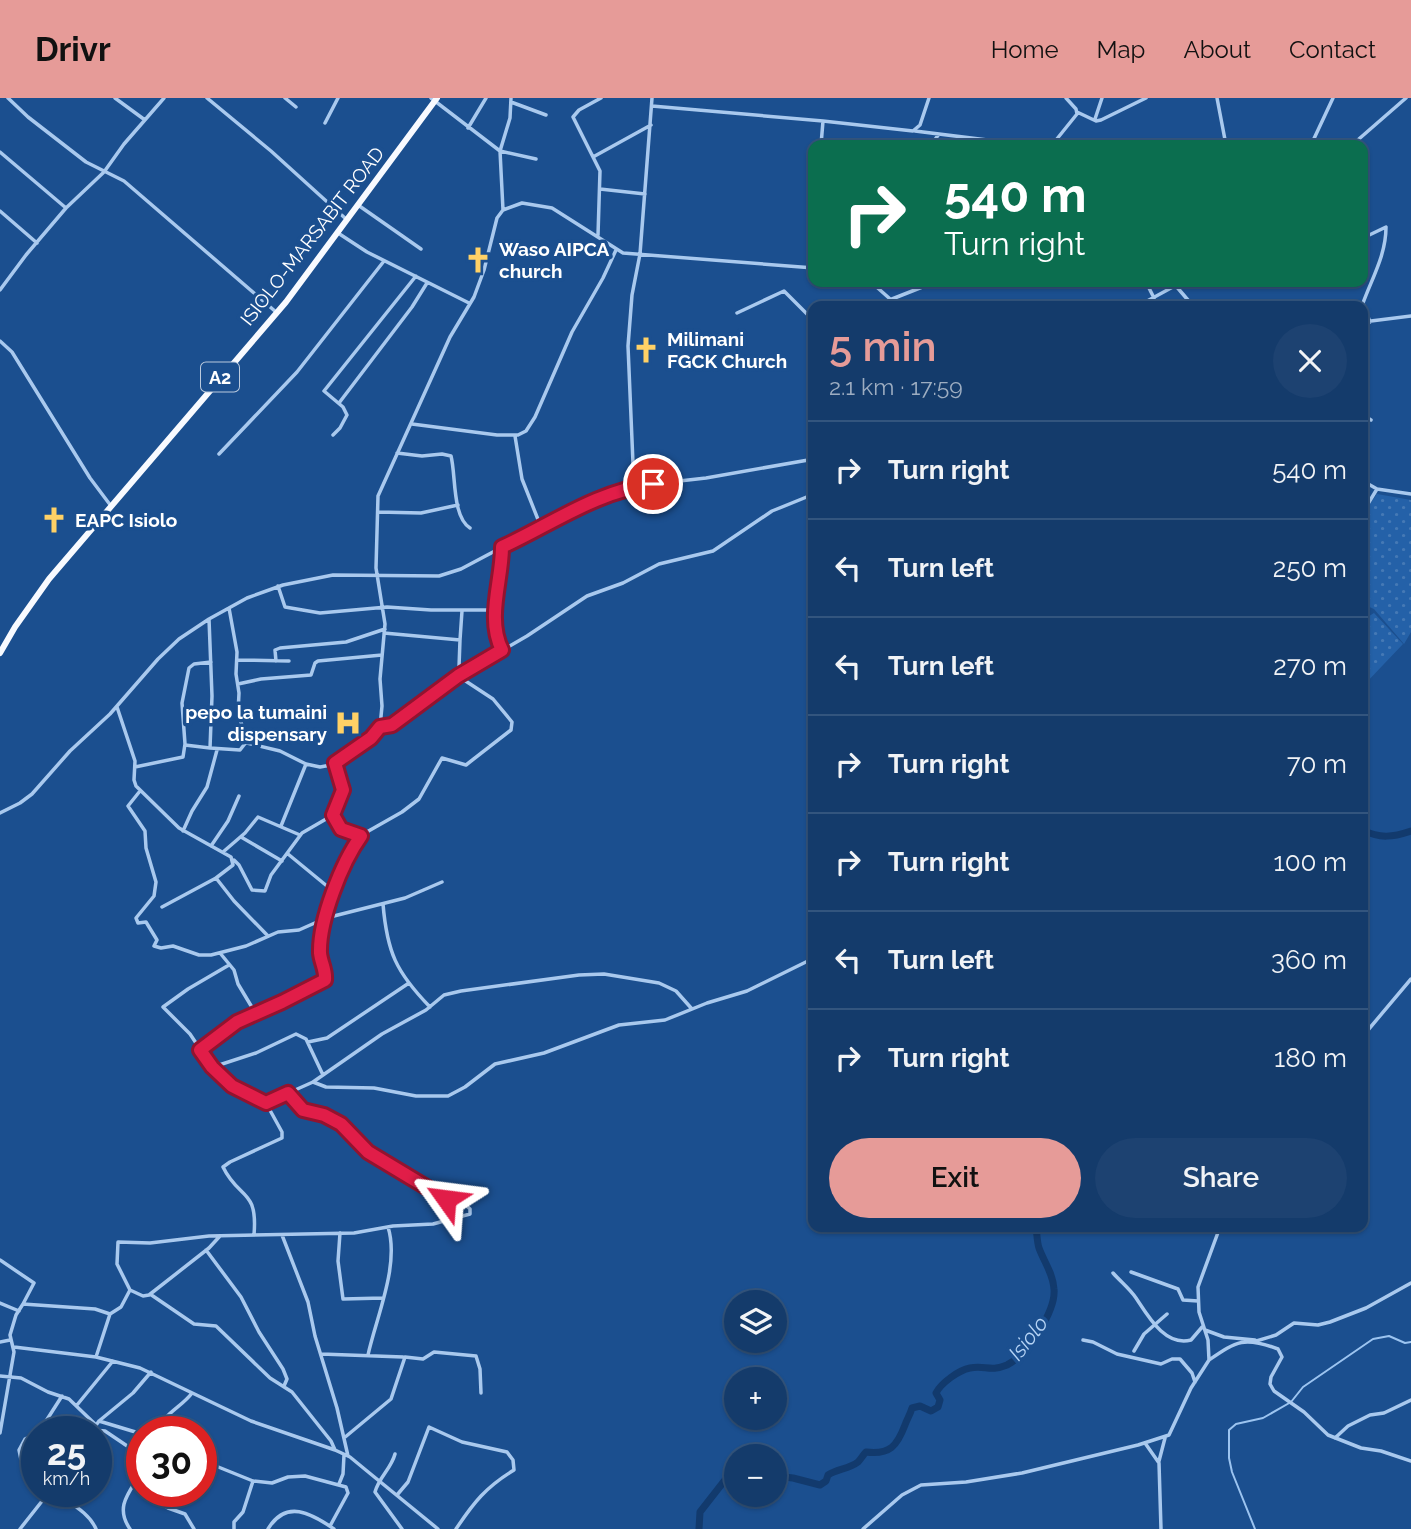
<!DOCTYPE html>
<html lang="en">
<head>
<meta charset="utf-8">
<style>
	body { margin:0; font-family:Raleway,sans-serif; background:#1d4271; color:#f1f3f6; height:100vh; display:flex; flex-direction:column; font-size:26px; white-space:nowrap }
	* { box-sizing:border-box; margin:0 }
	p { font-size:23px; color:#9dadc1 }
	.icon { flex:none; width:38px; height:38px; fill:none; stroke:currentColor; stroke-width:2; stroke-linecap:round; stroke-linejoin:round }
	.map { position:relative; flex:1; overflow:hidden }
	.drawer { position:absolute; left:808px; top:203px; width:560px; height:931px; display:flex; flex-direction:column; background:#143b6b; border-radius:14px; box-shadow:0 2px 5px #0004,0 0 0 2px #33557e }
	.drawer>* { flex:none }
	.hud { position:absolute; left:808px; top:42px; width:560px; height:147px; border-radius:14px; box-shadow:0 2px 5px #0004,0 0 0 2px #33557e; background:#0b6e4f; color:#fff; overflow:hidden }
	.tools { position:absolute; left:724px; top:1192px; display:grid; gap:14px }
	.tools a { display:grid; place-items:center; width:63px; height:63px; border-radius:50%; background:#143b6b; box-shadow:0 2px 5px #0004,0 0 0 2px #33557e; font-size:35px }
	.speed { position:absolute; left:21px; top:1318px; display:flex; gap:14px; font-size:35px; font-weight:700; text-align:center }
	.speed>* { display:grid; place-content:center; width:91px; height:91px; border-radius:50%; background:#143b6b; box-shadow:0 2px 5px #0004,0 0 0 2px #33557e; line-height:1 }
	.speed small { font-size:18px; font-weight:400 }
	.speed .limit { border:10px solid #d22; background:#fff; color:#111 }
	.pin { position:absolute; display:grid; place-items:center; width:60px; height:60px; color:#fff; margin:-30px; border:4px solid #fff; border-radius:50%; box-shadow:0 2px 7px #0007 }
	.me { position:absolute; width:77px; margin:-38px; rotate:301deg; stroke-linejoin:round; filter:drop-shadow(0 0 5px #0008) }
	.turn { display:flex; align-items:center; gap:24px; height:147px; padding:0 21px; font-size:32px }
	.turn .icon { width:91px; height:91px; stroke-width:2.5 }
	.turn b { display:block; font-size:49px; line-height:60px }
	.round { display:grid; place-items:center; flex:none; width:74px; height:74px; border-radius:37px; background:#1d4271 }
	.summary { display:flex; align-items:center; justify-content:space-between; height:119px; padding:0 21px }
	h1 { font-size:42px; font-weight:600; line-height:52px; color:#e69b98 }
	.action { display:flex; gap:14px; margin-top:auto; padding:14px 21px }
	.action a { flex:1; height:80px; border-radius:42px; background:#e69b98; color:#111; font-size:28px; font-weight:600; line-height:80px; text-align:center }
	.action a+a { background:#1d4271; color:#f1f3f6 }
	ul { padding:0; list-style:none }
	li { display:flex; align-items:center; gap:21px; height:98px; padding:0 21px; border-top:2px solid #33557e }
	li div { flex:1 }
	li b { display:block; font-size:26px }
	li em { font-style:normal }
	header { display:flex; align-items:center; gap:42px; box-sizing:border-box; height:98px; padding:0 35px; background:#e69b98; color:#111 }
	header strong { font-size:33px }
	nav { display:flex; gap:38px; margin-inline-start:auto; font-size:24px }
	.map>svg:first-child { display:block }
	.grass { fill:url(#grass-dots) }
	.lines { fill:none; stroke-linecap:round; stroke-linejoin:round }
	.stream { stroke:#9cc4f0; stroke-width:2 }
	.river { stroke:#123a6d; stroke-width:7 }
	.minor { stroke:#a9c9ee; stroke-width:3.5 }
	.trunk { stroke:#f8faff; stroke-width:6 }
	.route-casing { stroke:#92132f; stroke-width:18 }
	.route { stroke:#e11d48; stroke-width:12 }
	.labels { text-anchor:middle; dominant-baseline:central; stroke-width:7; stroke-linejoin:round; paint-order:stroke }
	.shield { fill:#1b4f8f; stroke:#bbcadd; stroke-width:2 }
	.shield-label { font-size:18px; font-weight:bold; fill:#fff }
	.street-label { font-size:19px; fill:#fff; stroke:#1b4f8f }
	.poi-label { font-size:19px; font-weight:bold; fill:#fff; stroke:#1b4f8f; text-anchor:start }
	.water-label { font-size:21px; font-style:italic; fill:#b5d3f5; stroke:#1b4f8f }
</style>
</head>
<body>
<header>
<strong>Drivr</strong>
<nav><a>Home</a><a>Map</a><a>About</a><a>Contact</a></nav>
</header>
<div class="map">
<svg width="1411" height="1431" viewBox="0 0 1411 1431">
	<defs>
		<pattern id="grass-dots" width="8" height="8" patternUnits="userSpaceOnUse" patternTransform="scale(1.75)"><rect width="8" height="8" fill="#2461a8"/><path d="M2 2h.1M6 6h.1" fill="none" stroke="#4579b5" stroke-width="1.8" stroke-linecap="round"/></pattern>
	</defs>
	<rect width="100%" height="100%" fill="#1b4f8f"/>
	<!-- grass -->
	<path class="grass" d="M1377,396L1411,402V534L1404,546L1374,511L1363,506V415Z
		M1374,515L1403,546L1363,588V522Z"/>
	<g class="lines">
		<!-- stream -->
		<path class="stream" d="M1255,1431L1232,1374L1229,1360V1332L1236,1326L1263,1320L1291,1304L1303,1289L1373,1241L1389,1238L1405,1245L1411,1244"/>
		<!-- river -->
		<path class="river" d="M1363,732C1380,741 1393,739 1411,733
			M775,1378L793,1380L820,1387L826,1383L828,1377C837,1371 849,1371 858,1364C861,1361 863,1357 866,1354C890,1357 897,1348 905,1327C907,1321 910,1317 912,1310L920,1308L931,1313L938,1309L940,1302L936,1295C941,1285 959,1272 970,1270C985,1267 990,1274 1007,1267C1027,1257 1056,1213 1054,1191C1053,1175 1044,1164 1039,1150C1037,1144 1037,1136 1036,1129
			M699,1431L700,1414L725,1382L737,1383"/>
		<!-- minor -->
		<path class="minor" d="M8,0L28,19L86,64L124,83L276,214
			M115,0L145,22
			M207,0L271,53L346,121
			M285,0L296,9
			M431,0L500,53L536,61
			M1217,0L1226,47
			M511,4L546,17
			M652,8L823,23
			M1077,14L1096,23L1101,22L1146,0
			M1095,21L1102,0
			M325,25L338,0
			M468,30L486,0
			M915,33L1027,47
			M821,47L823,23L913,33L920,27L929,0
			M931,47L939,36
			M1052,47L1077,16L1076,11L1066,0
			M1311,47L1333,0
			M1352,47L1406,0
			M0,54L66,110
			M593,59L651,27
			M600,91L645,96
			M358,107L421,151
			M503,112L500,53L510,20L511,0
			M0,113L37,145
			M338,135L367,154L469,205
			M598,137L600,73L573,19L579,12L601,0
			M1363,140L1386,129C1386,157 1372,180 1363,205L1370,224
			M812,170L814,146
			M871,184L898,208
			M1146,184L1154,200
			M1176,188L1193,208
			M0,192L26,157L66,110L104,74L124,46L164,0
			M892,201L935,184
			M1138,208L1182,184
			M737,215L784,193L814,223
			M1363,224L1411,218
			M0,243L12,254L90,380L111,408
			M339,305L412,209L427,185
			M1363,317L1371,322
			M412,326L497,337H518L526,333L535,319L572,234L603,180L616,152
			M333,337L340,330L347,317L343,309L324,293L416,178
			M515,338L522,381L541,429
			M397,355L422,358L442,356L451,358C456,377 452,419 470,430
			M219,356L297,274L384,163
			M1363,383L1377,391L1411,396
			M634,389L628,248L632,197L640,156L652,0
			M378,414L421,415L458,407
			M1363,414L1377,391
			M278,488L285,509L320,515L387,509L431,512H495
			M209,521L212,598L210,650L240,652L247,643L238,615L239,595L236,576L237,554L229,510
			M384,535L460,542L462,513
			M460,542L459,569L461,576
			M502,552C486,520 502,483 502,449
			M237,562L289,563
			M276,563L275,552L280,550L346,544L385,531
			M238,586L261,581L311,577L315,565L318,563L382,557
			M117,609L135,663L134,682L136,688L179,730L231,759L233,767L216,780L162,809
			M380,629L392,627L461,576L527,538L587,498L623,485L659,466L713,453L772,413L814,396
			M247,645L280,653L306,666L320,669L331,667L348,656L371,640L380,629L382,608L380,581L385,526L376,470L378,398L450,239L474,199L484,172L497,120L503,112L522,105L552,110L623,155L814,170
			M185,647L210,650
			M335,665L343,692L333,717L341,731L361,738
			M135,669L183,659L185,646L182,605L189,570L194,566L211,564
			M140,693L128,708L145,733L146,750L156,784L154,798L136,820L138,825L146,824L157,842L154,848L161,850L173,848L199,857H211L246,848L278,834L299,832L326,820L405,800L442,784
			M0,715L20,705L32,696L70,653L110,616L158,561L179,541L209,521L247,500L283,487L333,477L439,478L461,471L565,416L609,396L644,387L706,380L814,361
			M281,728L306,666
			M183,733L192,713L207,689L217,652
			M241,739L282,763
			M211,748L228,723L239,698
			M223,754L245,735L258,719L300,737
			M288,756L333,793
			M234,762L239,767L252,792L265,793L271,777L302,735L333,717
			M216,780L234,803L268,838
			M383,806C387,854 396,874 430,909
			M220,855L234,872L238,886L256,916
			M229,867L188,891L163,909L190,936L208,963L226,984L239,993L266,1005L313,984L382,936L426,912L444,897L461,893L579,877L604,876L659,885L676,893L692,911
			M1363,938L1411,881
			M308,944L327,940L409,885
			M200,952L237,924L323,884L325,875L320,857L324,832L335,785L346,764L365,735L402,714L419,701L442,660L466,667L511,632L512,624L493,601L458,578
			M213,969L256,955L296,936L306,941L323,977
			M313,984L326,989L374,990L416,998H448L465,989L495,966L544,955L619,927L665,922L707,905L747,893L814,860
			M340,1135L338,1163L343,1201L383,1200
			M254,1137C258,1090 239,1102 223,1069L230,1064L282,1040V1034L266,1005
			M282,1137L308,1204L315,1238L337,1310L348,1358
			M206,1152L241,1199L259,1234L283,1271L287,1281L284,1288
			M0,1162L34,1185L23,1206
			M1131,1174L1178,1191L1183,1202L1198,1203
			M1113,1175C1121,1184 1130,1191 1136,1200C1148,1218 1165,1249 1191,1242L1203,1228
			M130,1192L143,1198L149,1197L209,1150L220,1138
			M150,1196L194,1226L216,1228L270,1280L292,1294L331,1343L335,1352
			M0,1205L19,1213
			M1205,1232L1224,1239L1255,1242
			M1083,1242L1093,1244L1117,1256L1161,1266L1172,1261H1180L1192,1275L1195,1284
			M0,1244L10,1242
			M1253,1244L1276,1237L1294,1225L1318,1227L1330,1224L1366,1210L1411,1185
			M14,1249L96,1259L140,1270L251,1323L335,1352L350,1359L367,1373L438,1431
			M1134,1253L1144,1236L1167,1216
			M321,1256L403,1259
			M368,1257C376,1220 400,1167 388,1129
			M96,1259L110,1216
			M1209,1262C1237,1243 1244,1238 1278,1251L1282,1259L1271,1279L1270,1286L1274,1293L1304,1314L1328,1337L1361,1350L1381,1353L1411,1363
			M0,1278L21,1280L48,1294L69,1301L95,1326
			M77,1307L113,1263
			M99,1323L142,1336
			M93,1332L105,1333L142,1358
			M39,1334L62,1298
			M91,1334L99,1323L133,1295L151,1274
			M158,1334C162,1316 182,1309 192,1295
			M0,1335L14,1254L10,1237L16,1217L23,1206L95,1211L110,1216L121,1209L130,1192L117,1166L118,1144L150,1145L209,1138L354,1135L393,1128L433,1126L470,1116V1111L467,1108L438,1097L371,1056L362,1049L341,1026L324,1017L303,1012L288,995
			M37,1335L25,1341L19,1352L22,1367L37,1381
			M344,1340L391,1301L405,1259L423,1261L434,1254L476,1258L480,1271L481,1295
			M1335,1340L1348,1328L1370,1317L1384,1315L1411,1302
			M1145,1345L1159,1365L1161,1431
			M395,1356C391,1371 379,1379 375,1394L402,1431
			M201,1362L253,1383L272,1385L288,1379L305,1378L346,1389L348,1395L330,1428
			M1159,1363L1165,1340
			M339,1386L343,1376L344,1357
			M142,1393L168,1410L185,1416L194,1431
			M397,1397L408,1384L429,1329L462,1344L507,1354L513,1362L514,1372C486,1389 474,1404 456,1431
			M20,1431L50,1393L55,1394C69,1405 89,1414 96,1431
			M130,1431C114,1408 130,1394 142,1373
			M234,1431V1424L243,1414L253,1383
			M268,1431C286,1401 311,1415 334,1431
			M863,1431L902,1397L921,1387L966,1384L1022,1375L1138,1347L1169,1337L1191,1290L1209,1262L1208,1242L1199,1214L1198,1189L1220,1129"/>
		<!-- trunk -->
		<path class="trunk" d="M0,555L15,529L49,481L286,204L437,0"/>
	</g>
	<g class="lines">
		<!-- route casing -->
		<g class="route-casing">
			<path id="route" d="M446,1101L368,1054L341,1026L324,1017L303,1012L288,995L266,1005L232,988L212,969L200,952L237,924L282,904L325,882C326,872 321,865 320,855C319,822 342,764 361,738L341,731L333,717L343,692L335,665L371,640L380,629L392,627L458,578L502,552C486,520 502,483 502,449C552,426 597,393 653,386"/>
		</g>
		<!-- route -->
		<use href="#route" class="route"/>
	</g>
	<!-- icons -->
	<defs>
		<g id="church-bare" transform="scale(2.1)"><path d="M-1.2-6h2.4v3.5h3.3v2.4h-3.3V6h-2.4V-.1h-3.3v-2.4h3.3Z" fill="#ffd166" stroke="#1b4f8f" stroke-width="2.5" paint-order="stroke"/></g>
		<g id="hospital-bare" transform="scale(2.1)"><path d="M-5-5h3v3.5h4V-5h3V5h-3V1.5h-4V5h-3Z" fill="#ffd166" stroke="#1b4f8f" stroke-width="2.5" paint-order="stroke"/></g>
	</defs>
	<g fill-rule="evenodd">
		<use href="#church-bare" x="478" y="162"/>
		<use href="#church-bare" x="646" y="252"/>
		<use href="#church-bare" x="54" y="422"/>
		<use href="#hospital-bare" x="348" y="625"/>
	</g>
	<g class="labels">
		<!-- shield labels -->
		<rect class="shield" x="201" y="264.5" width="38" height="29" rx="5"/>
		<g class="shield-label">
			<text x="220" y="279">A2</text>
		</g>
		<!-- street labels -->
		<g class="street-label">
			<text transform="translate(312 138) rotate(-52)">ISIOLO-MARSABIT ROAD</text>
		</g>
		<!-- poi labels -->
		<g class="poi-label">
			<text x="499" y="151">Waso AIPCA<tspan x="499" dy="22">church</tspan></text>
			<text x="667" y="241">Milimani<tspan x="667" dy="22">FGCK Church</tspan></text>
			<text x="75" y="422">EAPC Isiolo</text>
			<text x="327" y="614" text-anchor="end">pepo la tumaini<tspan x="327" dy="22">dispensary</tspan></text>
		</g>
		<!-- water labels -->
		<g class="water-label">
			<text transform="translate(1028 1240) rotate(-52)">Isiolo</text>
		</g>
	</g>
</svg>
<div class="tools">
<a><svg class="icon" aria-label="layers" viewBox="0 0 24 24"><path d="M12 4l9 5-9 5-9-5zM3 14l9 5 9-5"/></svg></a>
<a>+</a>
<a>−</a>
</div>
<div class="speed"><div>25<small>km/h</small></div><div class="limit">30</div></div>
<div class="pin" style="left:653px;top:386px;background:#d93025"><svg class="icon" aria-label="arrive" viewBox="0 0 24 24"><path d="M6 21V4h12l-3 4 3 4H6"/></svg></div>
<svg class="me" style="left:446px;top:1101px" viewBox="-20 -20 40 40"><path d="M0-17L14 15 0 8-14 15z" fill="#e11d48" stroke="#fff" stroke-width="4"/></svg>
<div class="hud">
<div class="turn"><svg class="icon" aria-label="right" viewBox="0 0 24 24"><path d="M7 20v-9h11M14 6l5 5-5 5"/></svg><div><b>540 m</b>Turn right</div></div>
</div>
<section class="drawer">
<div class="summary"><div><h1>5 min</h1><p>2.1 km · 17:59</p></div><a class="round"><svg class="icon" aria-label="close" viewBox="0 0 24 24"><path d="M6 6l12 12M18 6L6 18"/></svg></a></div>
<ul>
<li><svg class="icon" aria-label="right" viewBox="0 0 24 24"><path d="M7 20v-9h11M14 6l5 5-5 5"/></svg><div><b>Turn right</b></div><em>540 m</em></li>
<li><svg class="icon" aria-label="left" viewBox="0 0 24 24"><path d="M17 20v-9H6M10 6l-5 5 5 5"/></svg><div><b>Turn left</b></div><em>250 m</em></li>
<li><svg class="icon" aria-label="left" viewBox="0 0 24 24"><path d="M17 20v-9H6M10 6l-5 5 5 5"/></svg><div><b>Turn left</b></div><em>270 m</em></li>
<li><svg class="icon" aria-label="right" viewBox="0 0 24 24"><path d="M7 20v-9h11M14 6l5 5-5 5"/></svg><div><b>Turn right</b></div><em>70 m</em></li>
<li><svg class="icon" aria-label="right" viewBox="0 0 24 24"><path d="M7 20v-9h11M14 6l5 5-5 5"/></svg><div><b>Turn right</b></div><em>100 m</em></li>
<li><svg class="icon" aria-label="left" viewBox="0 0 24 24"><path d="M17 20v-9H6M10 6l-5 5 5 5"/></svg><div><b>Turn left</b></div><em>360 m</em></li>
<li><svg class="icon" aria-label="right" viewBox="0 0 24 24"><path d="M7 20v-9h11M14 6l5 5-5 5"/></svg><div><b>Turn right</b></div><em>180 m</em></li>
</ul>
<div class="action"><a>Exit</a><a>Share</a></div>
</section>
</div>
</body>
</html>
